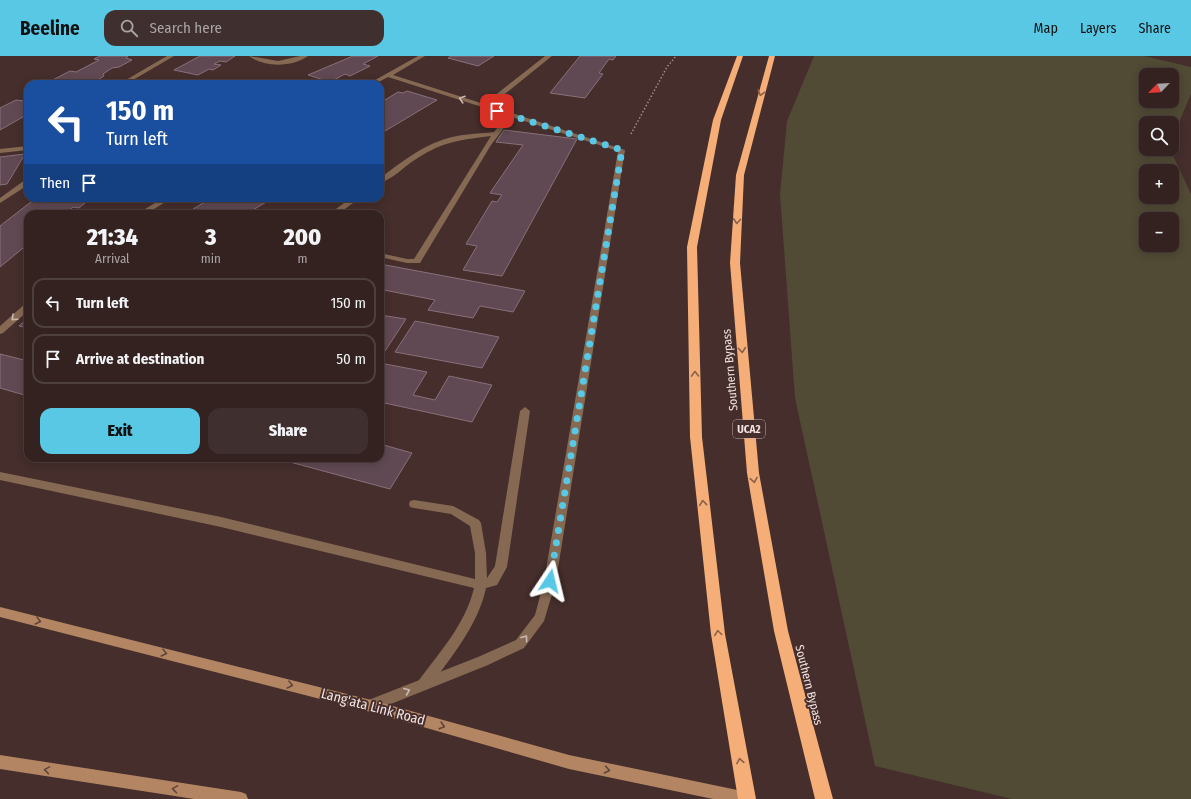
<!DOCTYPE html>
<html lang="en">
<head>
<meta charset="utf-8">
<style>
	body { margin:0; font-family:"Fira Sans Condensed",sans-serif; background:#3f2f2e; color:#f1f3f6; height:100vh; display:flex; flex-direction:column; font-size:15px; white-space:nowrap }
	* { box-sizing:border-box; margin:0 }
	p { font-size:13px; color:#a9a4a5 }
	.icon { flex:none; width:22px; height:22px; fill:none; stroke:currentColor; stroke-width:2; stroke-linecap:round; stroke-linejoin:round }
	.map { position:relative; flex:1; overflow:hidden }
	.sheet { position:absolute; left:24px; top:154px; width:360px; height:252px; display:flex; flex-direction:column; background:#342221; border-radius:12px; box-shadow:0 2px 10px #0003,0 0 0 1px #4e3f3f }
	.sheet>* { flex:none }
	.guide { position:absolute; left:24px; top:24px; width:360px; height:122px; border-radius:12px; box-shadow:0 2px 10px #0003,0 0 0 1px #4e3f3f; background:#1a4fa0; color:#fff; overflow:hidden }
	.needle { width:26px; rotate:245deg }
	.buttons { position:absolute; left:1139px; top:12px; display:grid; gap:8px }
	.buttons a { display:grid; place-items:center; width:40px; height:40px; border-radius:8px; background:#342221; box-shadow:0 2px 10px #0003,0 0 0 1px #4e3f3f; font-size:20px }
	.pin { position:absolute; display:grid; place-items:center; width:34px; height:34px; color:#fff; margin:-17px; border-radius:8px; box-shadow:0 2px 6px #0006 }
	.me { position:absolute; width:44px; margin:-22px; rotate:10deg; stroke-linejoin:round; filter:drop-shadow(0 0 3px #0008) }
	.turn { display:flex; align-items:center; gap:14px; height:84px; padding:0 16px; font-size:18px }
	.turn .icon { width:52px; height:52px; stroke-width:2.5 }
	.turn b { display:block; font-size:28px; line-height:34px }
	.then { display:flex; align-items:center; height:38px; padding:0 16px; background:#0003; gap:8px; font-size:15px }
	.eta { display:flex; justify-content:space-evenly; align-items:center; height:68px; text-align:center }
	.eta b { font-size:24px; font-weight:800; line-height:28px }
	.cta { display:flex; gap:8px; margin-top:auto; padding:8px 16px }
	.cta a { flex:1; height:46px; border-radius:12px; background:#59c8e5; color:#111; font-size:16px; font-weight:800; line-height:46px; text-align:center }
	.cta a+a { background:#3f2f2e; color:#f1f3f6 }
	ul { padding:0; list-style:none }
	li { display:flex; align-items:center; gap:12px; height:50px; margin:0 8px 6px; padding:0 8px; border:2px solid #4e3f3f; border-radius:12px }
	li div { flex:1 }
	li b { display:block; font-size:15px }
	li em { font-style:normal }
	header { display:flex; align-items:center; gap:24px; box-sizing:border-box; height:56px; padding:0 20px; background:#59c8e5; color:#111 }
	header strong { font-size:19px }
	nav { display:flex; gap:22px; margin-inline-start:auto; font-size:14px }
	.search { width:280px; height:36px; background:#3f2f2e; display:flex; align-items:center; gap:10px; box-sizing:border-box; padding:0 14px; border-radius:12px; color:#a9a4a5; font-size:15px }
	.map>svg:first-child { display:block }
	.green { fill:#514a35; fill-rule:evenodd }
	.building { fill:#604953; stroke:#89707b }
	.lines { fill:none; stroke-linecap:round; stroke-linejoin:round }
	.path { stroke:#9f8c8a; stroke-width:1.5; stroke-dasharray:1.5 2; stroke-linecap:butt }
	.lane { fill:#866953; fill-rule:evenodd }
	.street { fill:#866953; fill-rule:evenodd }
	.secondary { fill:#b38562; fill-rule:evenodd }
	.highway { fill:#f5ae77; fill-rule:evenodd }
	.oneway { stroke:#8b614a }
	.oneway2 { stroke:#ccb8af }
	.oneway3 { stroke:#60443a }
	.route { stroke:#59c8e5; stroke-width:7; stroke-dasharray:0 12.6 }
	.labels { text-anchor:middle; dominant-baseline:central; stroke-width:4; stroke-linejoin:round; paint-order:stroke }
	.shield { fill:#452e2c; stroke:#beacab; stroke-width:1 }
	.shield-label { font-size:11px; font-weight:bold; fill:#f2e2e1 }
	.street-label { font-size:12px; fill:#f2e2e1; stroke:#452e2c }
	.near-street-label { font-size:14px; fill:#f2e2e1; stroke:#452e2c }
</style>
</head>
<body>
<header>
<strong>Beeline</strong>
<div class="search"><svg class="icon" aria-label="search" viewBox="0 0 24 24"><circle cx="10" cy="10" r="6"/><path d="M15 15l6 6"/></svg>Search here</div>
<nav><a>Map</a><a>Layers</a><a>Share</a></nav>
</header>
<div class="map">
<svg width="1191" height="743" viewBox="0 0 1191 743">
	<rect width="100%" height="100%" fill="#452e2c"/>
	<!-- green -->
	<path class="green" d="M814,0H1144L1191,11V38L1172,83V67H1146V93H1170L1191,138V743H1012L875,710L795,342L780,138L787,65ZM1146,19H1172V45H1146ZM1146,115H1172V141H1146ZM1146,163H1172V189H1146Z"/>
	<!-- building -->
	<path class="building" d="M100,0H128L126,2L132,4L119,11L112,12L103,18L104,20L96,25L89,24L81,28H45L70,15L76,16L99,4L94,3Z
		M200,0H235L226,6L220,5L214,8L221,9L213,14L209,13L198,19L174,14Z
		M353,0H378L363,8L370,10L350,20L345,18L330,26L308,19Z
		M451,0H494L478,10L448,2Z
		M580,0H616L613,4L609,3L599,17L603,18L585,42L550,37Z
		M407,35L437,44L380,78V47L398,36L403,37Z
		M28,42V58L0,74V52L16,44L24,45Z
		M504,74L577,83L502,220L463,214L477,190L466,188L492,145L497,146L502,139L490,137L523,89L496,86Z
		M25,98L7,128L0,129V101Z
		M36,142H91L79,152L73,151L65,158H28V188L0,211V170Z
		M211,142H273L246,158H197L190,155Z
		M380,208L525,235L513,256L480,250L473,262L428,254L435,244L384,234L380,240Z
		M380,259L406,263L385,295L380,294Z
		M28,262V272L19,270Z
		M415,265L499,281L482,312L395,296Z
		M0,298L28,305V340L0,332Z
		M380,307L427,316L413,339L435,344L449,320L492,329L472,366L380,346Z
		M380,388L412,397L390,433L275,402H380Z"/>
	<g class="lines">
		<!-- path -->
		<path class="path" d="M631,78L667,11L676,0"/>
		<!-- lane -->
		<path class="lane" d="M525,351L530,355L507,511L497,529L486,532C478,570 450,602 429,632L424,634L419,632L417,628L419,624C440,596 466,567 474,532L221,471L0,424V416L221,461L475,523V497L470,470L451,458L414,452L410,451L409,448L410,445L414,444L453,450L479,464L481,467L486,497L487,522L495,510L520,355Z"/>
		<!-- street -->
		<path class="street" d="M167,0H174L126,28H119Z
			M249,0L278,5L300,0H308C293,11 264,12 249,0Z
			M418,0H425L393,19L484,48L545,0H552L490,50L625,94L556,525L544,565L524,592L488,609L371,656L366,655L364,650L366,645L478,601L516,584L535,559L544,525L618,95L512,61L491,89L420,207H407L380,201V197L407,203H414L491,80C458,84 441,86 413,105C403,112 392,123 380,127V122C399,108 419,92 442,84C458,78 477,78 494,76L507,59L388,21L375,28H368Z
			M28,90V94L0,97V93Z
			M25,124H28V129L0,147V142Z
			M163,142H172L146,158H137Z
			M351,142H360L338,158H329Z
			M28,247V255L3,277L0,278V270L25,248Z"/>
		<!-- secondary -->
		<path class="secondary" d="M0,551L371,644L569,699L747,736L752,738L754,743H713L569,713L371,656L0,561Z
			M0,699L241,736L246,738L248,743H194L0,713Z"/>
		<!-- highway -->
		<path class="highway" d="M737,0H743L721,64L697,191L702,381L725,578L756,743H738L711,578L690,381L687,191L713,64Z
			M769,0H775L744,119L740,207L759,417L788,575L833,743H815L774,575L747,417L730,207L736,119Z"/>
	</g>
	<!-- one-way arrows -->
	<defs><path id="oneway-chevron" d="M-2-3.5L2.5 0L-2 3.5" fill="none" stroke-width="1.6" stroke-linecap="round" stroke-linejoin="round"/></defs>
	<g class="oneway">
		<use href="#oneway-chevron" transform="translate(761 37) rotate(106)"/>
		<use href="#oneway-chevron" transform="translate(737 165) rotate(94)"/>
		<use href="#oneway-chevron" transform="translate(742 294) rotate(85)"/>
		<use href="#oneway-chevron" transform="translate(695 318) rotate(-91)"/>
		<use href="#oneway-chevron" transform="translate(754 424) rotate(80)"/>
		<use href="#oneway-chevron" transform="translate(703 447) rotate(-96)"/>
		<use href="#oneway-chevron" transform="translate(718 577) rotate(-98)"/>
		<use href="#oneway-chevron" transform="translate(740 705) rotate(-100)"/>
	</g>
	<g class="oneway2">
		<use href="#oneway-chevron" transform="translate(462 43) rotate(-162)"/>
		<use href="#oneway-chevron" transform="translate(14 262) rotate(138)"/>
		<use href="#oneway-chevron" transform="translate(525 582) rotate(-54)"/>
		<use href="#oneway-chevron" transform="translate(407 635) rotate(-22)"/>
	</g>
	<g class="oneway3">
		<use href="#oneway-chevron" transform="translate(38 565) rotate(14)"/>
		<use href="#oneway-chevron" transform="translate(164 597) rotate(14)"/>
		<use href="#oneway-chevron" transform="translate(290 629) rotate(14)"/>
		<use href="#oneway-chevron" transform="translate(442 670) rotate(16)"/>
		<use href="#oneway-chevron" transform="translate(47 714) rotate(-171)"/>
		<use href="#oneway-chevron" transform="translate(607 714) rotate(12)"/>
		<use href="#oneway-chevron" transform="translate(175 733) rotate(-171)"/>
	</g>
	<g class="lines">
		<!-- route -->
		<path class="route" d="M497,55L622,94L550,525"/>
	</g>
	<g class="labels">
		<!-- shield labels -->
		<rect class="shield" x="733" y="364" width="32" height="18" rx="3"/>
		<g class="shield-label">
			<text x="749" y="373">UCA2</text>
		</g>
		<!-- street labels -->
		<g class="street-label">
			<text transform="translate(730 314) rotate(-95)">Southern Bypass</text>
			<text transform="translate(809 629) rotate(76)">Southern Bypass</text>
		</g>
		<!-- near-street labels -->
		<g class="near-street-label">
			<text transform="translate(373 651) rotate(15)">Lang'ata Link Road</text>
		</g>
	</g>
</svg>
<div class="buttons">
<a><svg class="needle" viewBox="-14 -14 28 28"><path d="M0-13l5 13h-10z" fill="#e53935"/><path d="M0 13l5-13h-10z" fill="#a9a4a5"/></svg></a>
<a><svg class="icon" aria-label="search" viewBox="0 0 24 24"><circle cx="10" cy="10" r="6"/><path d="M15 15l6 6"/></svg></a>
<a>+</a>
<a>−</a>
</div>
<div class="pin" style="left:497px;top:55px;background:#d93025"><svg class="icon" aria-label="arrive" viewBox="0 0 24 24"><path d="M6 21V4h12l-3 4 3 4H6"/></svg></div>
<svg class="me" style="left:550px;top:525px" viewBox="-20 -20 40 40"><path d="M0-17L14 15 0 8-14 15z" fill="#59c8e5" stroke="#fff" stroke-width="4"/></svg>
<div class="guide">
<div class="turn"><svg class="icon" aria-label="left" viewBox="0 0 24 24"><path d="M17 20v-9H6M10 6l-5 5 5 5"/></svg><div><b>150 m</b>Turn left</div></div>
<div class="then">Then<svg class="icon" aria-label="arrive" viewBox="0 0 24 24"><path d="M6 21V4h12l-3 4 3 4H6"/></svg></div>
</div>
<section class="sheet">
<div class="eta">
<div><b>21:34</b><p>Arrival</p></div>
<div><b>3</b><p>min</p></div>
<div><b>200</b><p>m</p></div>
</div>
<ul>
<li><svg class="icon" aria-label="left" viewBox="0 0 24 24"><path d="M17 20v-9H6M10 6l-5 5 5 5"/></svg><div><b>Turn left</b></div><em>150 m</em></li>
<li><svg class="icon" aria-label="arrive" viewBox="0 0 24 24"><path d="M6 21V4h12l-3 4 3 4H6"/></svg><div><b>Arrive at destination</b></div><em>50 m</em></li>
</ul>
<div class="cta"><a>Exit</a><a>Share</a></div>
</section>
</div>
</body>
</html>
